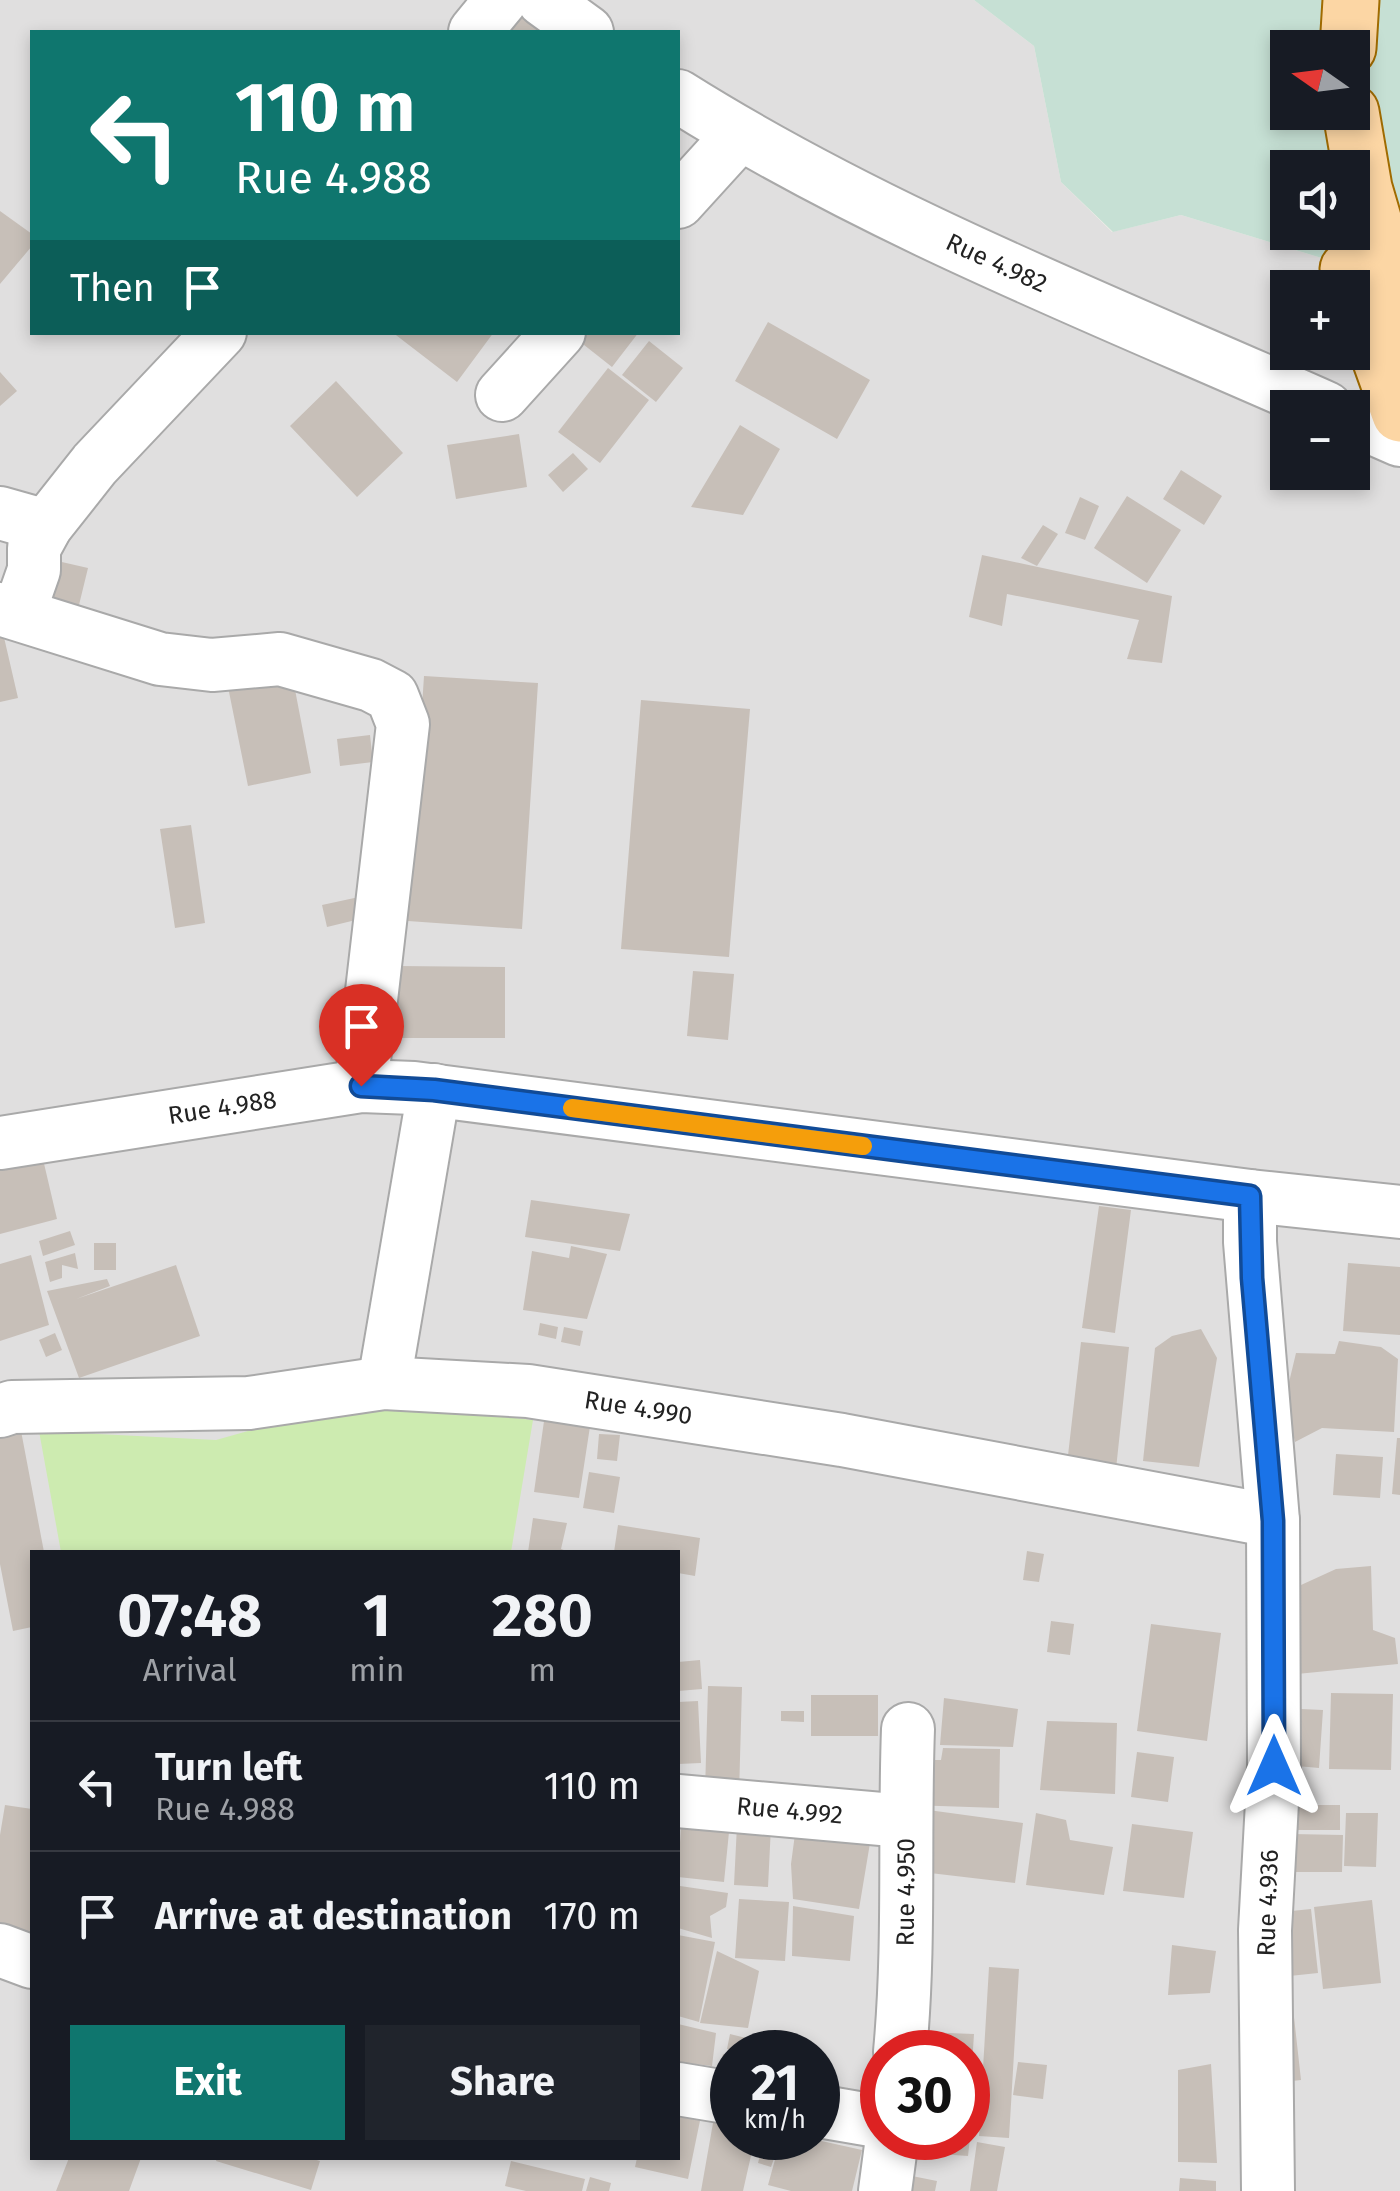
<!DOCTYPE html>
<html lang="en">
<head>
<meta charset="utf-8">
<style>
	body { margin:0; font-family:"Fira Sans",sans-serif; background:#20242c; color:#f1f3f6; height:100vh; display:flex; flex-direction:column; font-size:38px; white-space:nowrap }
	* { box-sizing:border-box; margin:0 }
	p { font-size:32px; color:#9ea1a6 }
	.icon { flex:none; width:55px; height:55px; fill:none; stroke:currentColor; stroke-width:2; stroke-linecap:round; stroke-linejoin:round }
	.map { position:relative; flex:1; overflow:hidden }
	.sheet { position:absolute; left:30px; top:1550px; width:650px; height:610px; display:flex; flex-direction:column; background:#171b24; border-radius:0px; box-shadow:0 5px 15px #0003 }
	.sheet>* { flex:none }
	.guide { position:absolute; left:30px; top:30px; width:650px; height:305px; border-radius:0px; box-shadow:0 5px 15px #0003; background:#0f766e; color:#fff; overflow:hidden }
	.needle { width:65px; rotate:284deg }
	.controls { position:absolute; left:1270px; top:30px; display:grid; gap:20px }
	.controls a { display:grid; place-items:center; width:100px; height:100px; border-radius:0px; background:#171b24; box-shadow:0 5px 15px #0003; font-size:50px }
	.speed { position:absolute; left:710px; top:2030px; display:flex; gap:20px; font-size:50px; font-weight:700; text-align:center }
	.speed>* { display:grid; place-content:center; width:130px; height:130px; border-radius:50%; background:#171b24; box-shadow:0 5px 15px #0003; line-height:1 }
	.speed small { font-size:25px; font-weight:400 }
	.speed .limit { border:15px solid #d22; background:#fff; color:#111 }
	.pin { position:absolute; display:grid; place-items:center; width:85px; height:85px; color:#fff; margin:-102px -42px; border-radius:50% 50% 50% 0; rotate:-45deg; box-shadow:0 0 10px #0007 }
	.pin .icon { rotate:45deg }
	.me { position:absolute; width:110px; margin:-55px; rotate:0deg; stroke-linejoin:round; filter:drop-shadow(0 0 8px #0008) }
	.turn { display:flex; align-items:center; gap:35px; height:210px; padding:0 40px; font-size:45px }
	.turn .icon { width:130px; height:130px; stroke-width:2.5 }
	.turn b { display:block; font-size:70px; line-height:85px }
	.then { display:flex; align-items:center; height:95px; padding:0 40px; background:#0003; gap:20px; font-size:38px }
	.eta { display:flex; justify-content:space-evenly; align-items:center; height:170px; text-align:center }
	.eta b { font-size:60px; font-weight:700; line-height:70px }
	.primary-button { display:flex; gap:20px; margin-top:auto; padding:20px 40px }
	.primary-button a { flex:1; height:115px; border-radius:0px; background:#0f766e; color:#fff; font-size:40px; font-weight:700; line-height:115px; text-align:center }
	.primary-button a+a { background:#20242c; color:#f1f3f6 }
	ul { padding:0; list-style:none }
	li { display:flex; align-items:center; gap:30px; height:130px; padding:0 40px; border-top:2px solid #363941 }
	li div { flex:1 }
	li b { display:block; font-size:38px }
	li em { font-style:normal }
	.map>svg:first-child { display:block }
	.residential { fill:#e0dfdf; fill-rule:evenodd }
	.grass { fill:#cdebb0 }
	.wetland { fill:#c6e0d4; fill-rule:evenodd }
	.building { fill:#c7bfb8 }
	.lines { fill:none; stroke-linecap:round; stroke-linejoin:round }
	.minor-casing { stroke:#a9a9a9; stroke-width:56 }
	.major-casing { stroke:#a06b00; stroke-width:59 }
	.minor { stroke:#fff; stroke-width:52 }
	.major { stroke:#fcd6a4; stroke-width:55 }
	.route-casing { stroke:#114b97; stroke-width:25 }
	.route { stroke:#1a73e8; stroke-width:18 }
	.slow { stroke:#f59e0b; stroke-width:18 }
	.labels { text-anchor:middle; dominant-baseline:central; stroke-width:8; stroke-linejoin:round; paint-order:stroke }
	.street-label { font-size:25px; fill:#222; stroke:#fff }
</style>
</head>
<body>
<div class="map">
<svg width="1400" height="2191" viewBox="0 0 1400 2191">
	<rect width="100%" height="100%" fill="#f2efe9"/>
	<!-- residential -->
	<path class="residential" d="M0,0H974L1034,46L1061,182L1112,232L1181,215L1400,282V2191H0ZM32,32H678V332H32ZM1288,288H1352V352H1288ZM1288,408H1352V472H1288ZM32,1552H678V2158H32ZM732,2052H818V2138H732ZM882,2052H968V2138H882Z"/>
	<!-- grass -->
	<path class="grass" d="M355,1401L533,1420L511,1552H61L39,1431L216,1440Z"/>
	<!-- wetland -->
	<path class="wetland" d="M974,0H1400V282L1181,215L1113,232L1061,182L1034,46ZM1288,48H1352V112H1288ZM1288,168H1352V232H1288Z"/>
	<!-- building -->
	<path class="building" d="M511,9L542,32H508Z
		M0,211L32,234V246L0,284Z
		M768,322L870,380L837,439L735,381Z
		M392,332H494L457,382Z
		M577,332H639L612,367L574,337Z
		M649,341L683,368L656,402L622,375Z
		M608,368L649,400L600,463L558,432Z
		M0,372L17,391L0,406Z
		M336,381L403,453L357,497L290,426Z
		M740,425L780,449L743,515L691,507Z
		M519,434L527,487L456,499L447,445Z
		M573,453L588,469L563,492L548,475Z
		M1181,470L1222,496L1204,525L1163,499Z
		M1127,496L1181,530L1147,583L1094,548Z
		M1080,497L1099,506L1085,540L1065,533Z
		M1043,525L1058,534L1037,566L1021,558Z
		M982,555L1172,596L1162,663L1127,659L1139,620L1007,594L1002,626L969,617Z
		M53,560L88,568L79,605L54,601Z
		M0,620L18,698L0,702Z
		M292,674L311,773L248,786L228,687Z
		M424,676L538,683L522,929L408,921Z
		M641,700L750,709L729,957L621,949Z
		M370,735L373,762L340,766L337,739Z
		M191,825L205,923L175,928L160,829Z
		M359,897L364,918L327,927L322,905Z
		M397,966L505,967V1038H396Z
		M693,971L734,974L728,1040L687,1036Z
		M42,1155L57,1219L0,1234V1166Z
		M531,1200L630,1214L620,1251L525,1237Z
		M1099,1206L1131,1210L1115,1333L1082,1328Z
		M70,1231L75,1245L43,1256L39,1241Z
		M94,1243H116V1270H94Z
		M571,1246L607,1254L587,1319L523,1310L532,1251L569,1258Z
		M75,1253L78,1269L62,1265V1278L50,1282L45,1262Z
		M31,1255L49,1325L0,1341V1264Z
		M1348,1263L1400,1267V1335L1343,1331Z
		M176,1265L200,1336L79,1378L47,1291L107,1279L110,1286L76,1299Z
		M540,1323L558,1327L556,1339L538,1335Z
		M564,1327L583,1331L580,1346L561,1342Z
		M1201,1329L1217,1358L1199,1467L1143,1461L1155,1348L1172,1336Z
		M55,1333L62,1350L46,1357L39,1340Z
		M1339,1341L1381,1347L1398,1359L1394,1432L1322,1428L1295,1442L1285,1399L1296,1353L1335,1354Z
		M1081,1342L1129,1347L1116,1469L1067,1464Z
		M545,1414L591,1420L579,1498L534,1492Z
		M18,1415L44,1552H32V1627L13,1631L0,1564V1419Z
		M599,1434L620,1435L617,1461L597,1459Z
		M1397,1438H1400V1495L1392,1494Z
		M1336,1454L1383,1457L1380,1498L1333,1495Z
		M589,1472L620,1477L614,1513L583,1508Z
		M533,1518L567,1523L561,1549L569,1552H528Z
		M618,1525L700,1538L695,1576L678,1573V1552H614Z
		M1027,1551L1044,1554L1039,1582L1023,1580Z
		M1371,1566L1373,1630L1395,1638L1398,1664L1297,1674L1301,1585L1336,1569Z
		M1051,1621L1074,1624L1070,1655L1047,1652Z
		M1151,1624L1221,1633L1207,1741L1137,1731Z
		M700,1660L702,1689L678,1691V1662Z
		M708,1686L742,1687L739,1794L705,1792Z
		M1331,1693L1393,1694L1391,1770L1329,1769Z
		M811,1695H878V1736H811Z
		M944,1698L1018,1709L1013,1747L940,1745Z
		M698,1701L701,1763L678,1764V1702Z
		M1301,1709L1323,1710L1319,1768L1297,1766Z
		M781,1711H804V1722L781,1721Z
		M1047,1721L1117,1723L1115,1794L1040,1790Z
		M943,1748L1000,1749L999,1808L910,1805L912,1760H941Z
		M1137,1752L1174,1757L1168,1802L1131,1797Z
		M5,1805L32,1809V1935L0,1929V1835Z
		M1293,1805H1340V1830H1293Z
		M682,1808L731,1812L724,1882L678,1877Z
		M921,1809L1023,1823L1015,1883L913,1871Z
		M1036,1813L1066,1820L1070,1840L1113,1847L1104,1895L1026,1885Z
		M1346,1813H1378L1376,1867L1344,1866Z
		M1132,1824L1193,1832L1184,1898L1123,1891Z
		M737,1825L771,1826L768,1887L734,1885Z
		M795,1834L871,1837L859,1909L793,1899L791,1864Z
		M1292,1834L1343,1835L1342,1872H1292Z
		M680,1886L728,1893L726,1907L710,1916L712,1938L678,1928Z
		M739,1899L789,1902L785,1961L735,1958Z
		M1372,1900L1381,1983L1323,1989L1314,1907Z
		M793,1906L854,1916L850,1961L792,1956Z
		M1311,1909L1318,1973L1280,1977L1272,1913Z
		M678,1935L715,1942L699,2022L678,2016Z
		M1172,1945L1216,1951L1210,1993L1168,1995Z
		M717,1951L759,1971L748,2028L700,2023Z
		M989,1967L1019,1969L1009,2138L979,2136Z
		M1293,2008L1301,2080L1283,2082L1275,2010Z
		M678,2024L716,2033L712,2066L678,2062Z
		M921,2032L974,2034L970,2095H968V2052H920Z
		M730,2034L750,2039L747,2052L727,2049Z
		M723,2054L732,2057V2076L719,2072Z
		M1018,2062L1047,2065L1043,2099L1013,2095Z
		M1211,2064L1217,2163L1178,2162V2070Z
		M678,2101L703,2106L688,2179L635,2167L637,2158H678Z
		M716,2106L732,2109V2138H755L743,2191H701Z
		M781,2138H808L862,2150L852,2191H791L768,2185Z
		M898,2138H970L968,2156L897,2151Z
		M977,2142L1005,2147L997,2191H970Z
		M763,2143L778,2147L771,2167L758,2163Z
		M69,2158H141L129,2191H56Z
		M217,2158H310L320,2161L311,2190L216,2161Z
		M511,2161L585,2179L582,2191H526L505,2186Z
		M907,2175L937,2181L935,2191H905Z
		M590,2177L611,2183L609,2191H586Z
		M1180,2178L1216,2181V2191H1179Z"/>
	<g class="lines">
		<!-- minor casing -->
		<g class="minor-casing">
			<g id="minor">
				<path d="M543,0L587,32"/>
				<path d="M475,32L501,0"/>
				<path id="s1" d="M678,96C880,223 1108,311 1326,408"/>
				<path d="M678,202L739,135"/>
				<path d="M502,395L559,332"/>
				<path d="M1352,419L1400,440"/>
				<path d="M0,513L46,526"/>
				<path d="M0,609L160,659L212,665L280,659L371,685L392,696L403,724L361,1086"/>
				<path d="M19,613L34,570V548L46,526L95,464L220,332"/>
				<path id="s2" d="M0,1143L361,1086L414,1088L1250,1196L1400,1212"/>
				<path d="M1250,1196V1242L1273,1521L1274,1766L1265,1930L1268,2191"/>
				<path d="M384,1383L434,1090"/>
				<path id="s3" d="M0,1411L12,1407L249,1403L384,1383L528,1391L842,1440L1273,1521"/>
				<path id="s4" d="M678,1801L904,1821"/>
				<path d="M0,1950L32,1962"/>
				<path id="s5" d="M900,2052C910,1945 904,1837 908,1729"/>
				<path d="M678,2089L732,2098"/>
				<path d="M818,2111L882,2122"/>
				<path d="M885,2191L892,2138"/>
			</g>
		</g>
		<!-- major casing -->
		<g class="major-casing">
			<path id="major" d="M1348,48L1351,0
				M1351,112L1364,188L1400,311
				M1348,269L1400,414"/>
		</g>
		<!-- minor -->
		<use href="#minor" class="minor"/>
		<!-- major -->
		<use href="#major" class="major"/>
	</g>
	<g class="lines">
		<!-- route casing -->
		<g class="route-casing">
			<path id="route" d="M361,1086L434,1090L1250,1196L1252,1278L1273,1521L1274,1766"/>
		</g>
		<!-- route -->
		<use href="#route" class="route"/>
		<!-- slow -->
		<path class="slow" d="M572,1108L863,1146"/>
	</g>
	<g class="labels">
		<!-- street labels -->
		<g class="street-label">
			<text stroke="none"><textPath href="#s1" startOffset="360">Rue 4.982</textPath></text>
			<text stroke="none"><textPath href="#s2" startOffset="225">Rue 4.988</textPath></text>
			<text stroke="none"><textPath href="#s3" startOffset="642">Rue 4.990</textPath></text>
			<text stroke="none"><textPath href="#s4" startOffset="112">Rue 4.992</textPath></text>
			<text stroke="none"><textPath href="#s5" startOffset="160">Rue 4.950</textPath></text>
			<text transform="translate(1268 1903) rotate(-88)">Rue 4.936</text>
		</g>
	</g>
</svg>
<div class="controls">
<a><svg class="needle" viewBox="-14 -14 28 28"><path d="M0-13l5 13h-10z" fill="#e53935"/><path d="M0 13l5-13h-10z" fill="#9ea1a6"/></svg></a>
<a><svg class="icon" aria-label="sound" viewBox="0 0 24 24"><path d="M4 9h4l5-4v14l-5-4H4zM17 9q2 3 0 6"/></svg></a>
<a>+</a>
<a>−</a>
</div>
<div class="speed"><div>21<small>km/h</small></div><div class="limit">30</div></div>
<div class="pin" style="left:361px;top:1086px;background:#d93025"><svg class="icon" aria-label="arrive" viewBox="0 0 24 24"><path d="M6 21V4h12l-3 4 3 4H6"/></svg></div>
<svg class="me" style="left:1274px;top:1766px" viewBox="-20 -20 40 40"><path d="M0-17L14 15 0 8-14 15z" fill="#1a73e8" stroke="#fff" stroke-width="4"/></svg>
<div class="guide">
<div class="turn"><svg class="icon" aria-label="left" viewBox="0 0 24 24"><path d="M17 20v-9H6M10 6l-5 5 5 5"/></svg><div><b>110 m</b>Rue 4.988</div></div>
<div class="then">Then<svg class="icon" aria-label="arrive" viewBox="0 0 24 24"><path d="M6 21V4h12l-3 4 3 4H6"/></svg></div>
</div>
<section class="sheet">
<div class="eta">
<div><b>07:48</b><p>Arrival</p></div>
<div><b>1</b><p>min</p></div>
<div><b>280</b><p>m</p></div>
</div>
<ul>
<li><svg class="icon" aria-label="left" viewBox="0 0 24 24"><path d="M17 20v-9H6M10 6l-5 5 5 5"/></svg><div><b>Turn left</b><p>Rue 4.988</p></div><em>110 m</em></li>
<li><svg class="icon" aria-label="arrive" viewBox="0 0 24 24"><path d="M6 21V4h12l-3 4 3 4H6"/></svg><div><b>Arrive at destination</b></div><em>170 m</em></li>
</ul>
<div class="primary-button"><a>Exit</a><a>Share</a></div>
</section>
</div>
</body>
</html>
